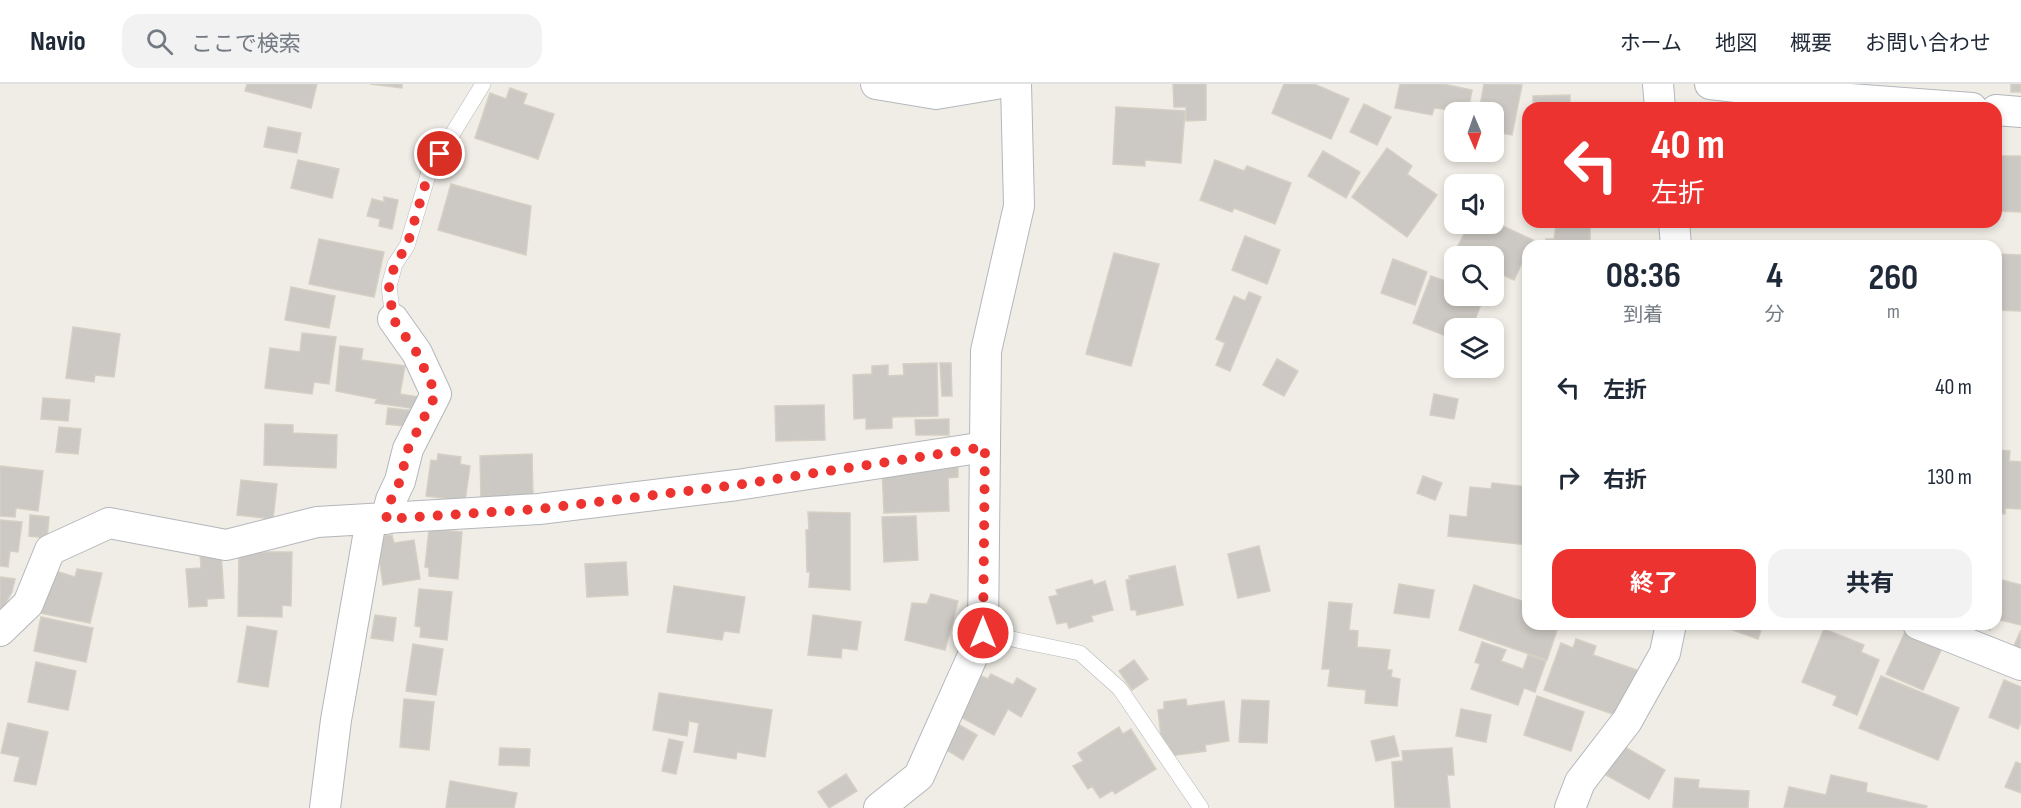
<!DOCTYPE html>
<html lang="ja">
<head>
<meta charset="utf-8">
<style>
	body { margin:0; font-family:"Sofia Sans Condensed","Noto Sans JP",sans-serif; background:#f2f2f3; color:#1f2937; height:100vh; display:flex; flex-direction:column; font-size:22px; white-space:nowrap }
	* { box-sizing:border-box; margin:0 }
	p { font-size:20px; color:#747a83 }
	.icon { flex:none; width:33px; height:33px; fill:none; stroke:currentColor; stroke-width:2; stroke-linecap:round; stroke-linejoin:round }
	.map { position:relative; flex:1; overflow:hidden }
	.side { position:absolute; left:1522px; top:156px; width:480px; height:390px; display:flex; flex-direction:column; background:#fff; border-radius:18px; box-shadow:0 3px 9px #0003 }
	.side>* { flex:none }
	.top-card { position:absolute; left:1522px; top:18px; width:480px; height:126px; border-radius:18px; box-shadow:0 3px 9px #0003; background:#ed3330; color:#fff; overflow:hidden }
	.needle { width:39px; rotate:178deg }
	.buttons { position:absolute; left:1444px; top:18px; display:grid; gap:12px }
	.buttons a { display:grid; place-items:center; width:60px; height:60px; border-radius:12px; background:#fff; box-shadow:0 3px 9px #0003; font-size:30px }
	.pin { position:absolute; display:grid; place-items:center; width:51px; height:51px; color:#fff; margin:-26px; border:3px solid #fff; border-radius:50%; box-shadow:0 2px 6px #0007 }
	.me { position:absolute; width:66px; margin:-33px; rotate:0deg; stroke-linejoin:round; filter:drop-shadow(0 0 4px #0008) }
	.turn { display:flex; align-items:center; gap:21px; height:126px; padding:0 30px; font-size:27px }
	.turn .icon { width:78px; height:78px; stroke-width:2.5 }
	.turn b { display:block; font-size:42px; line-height:51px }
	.eta { display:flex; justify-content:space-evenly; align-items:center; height:102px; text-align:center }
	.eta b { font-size:36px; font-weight:700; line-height:42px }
	.cta { display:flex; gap:12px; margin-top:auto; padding:12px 30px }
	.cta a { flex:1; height:69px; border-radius:18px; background:#ed3330; color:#fff; font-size:24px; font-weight:700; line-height:69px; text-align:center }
	.cta a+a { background:#f2f2f3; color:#1f2937 }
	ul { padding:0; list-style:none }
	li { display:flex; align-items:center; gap:18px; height:90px; padding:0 30px }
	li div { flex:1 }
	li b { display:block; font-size:22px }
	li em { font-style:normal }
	header { display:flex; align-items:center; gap:36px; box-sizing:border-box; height:84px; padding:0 30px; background:#fff; border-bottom:2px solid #e0e1e3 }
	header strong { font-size:28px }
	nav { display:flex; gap:33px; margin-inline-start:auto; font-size:21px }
	.search { width:420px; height:54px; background:#f2f2f3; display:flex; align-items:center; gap:15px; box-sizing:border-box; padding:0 21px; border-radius:18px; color:#747a83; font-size:22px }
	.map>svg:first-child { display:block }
	.building { fill:#ccc8c3; stroke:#d5cfc4; stroke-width:1.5 }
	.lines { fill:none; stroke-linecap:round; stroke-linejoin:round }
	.service-casing { stroke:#b3b7bb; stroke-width:16 }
	.minor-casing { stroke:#b3b7bb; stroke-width:32 }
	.service { stroke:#fff; stroke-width:15 }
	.minor { stroke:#fff; stroke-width:30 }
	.route { stroke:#ed3330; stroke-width:10; stroke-dasharray:0 18 }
</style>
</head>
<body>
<header>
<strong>Navio</strong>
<div class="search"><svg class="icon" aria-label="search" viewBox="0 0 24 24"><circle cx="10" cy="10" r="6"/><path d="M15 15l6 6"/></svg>ここで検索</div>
<nav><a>ホーム</a><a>地図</a><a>概要</a><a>お問い合わせ</a></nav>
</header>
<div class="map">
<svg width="2021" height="724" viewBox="0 0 2021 724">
	<rect width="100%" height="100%" fill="#f0ede6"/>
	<!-- building -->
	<path class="building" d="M247,0H317L311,24L245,7Z
		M370,0H402V4Z
		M1173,0H1206V36L1186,37V23H1174Z
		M1284,0H1314L1349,15L1331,55L1272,29Z
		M1400,0H1443L1472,6L1468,28L1434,24L1432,31L1395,24Z
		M1484,0L1522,1L1512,51L1494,48V28H1479Z
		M2011,0H2021V8H2011Z
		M510,4L527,10L523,20L554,30L538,75L475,54L490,9L506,15Z
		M1570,11V24H1533V12Z
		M1364,20L1391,33L1377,61L1350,48Z
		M1116,23L1185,27L1181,79L1145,76V82L1113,80Z
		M268,43L301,49L297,69L264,63Z
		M1387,64L1412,82L1407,90L1437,111L1407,153L1352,113Z
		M1323,67L1360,88L1346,114L1308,92Z
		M1998,72H2021V128L1996,127Z
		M298,76L339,85L332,114L291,104Z
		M1215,76L1244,87L1247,82L1291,99L1275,140L1234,124L1232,128L1200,116Z
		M451,100L531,122L526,171L438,146Z
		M384,113L398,116L392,145L379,142L380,135L367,132L372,115L384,118Z
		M1494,138L1533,156L1531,162H1528V166L1514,196L1494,187V172H1464L1455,168L1469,140H1494Z
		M1567,138H1590V161L1545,162L1546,155H1554L1556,141L1566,142Z
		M1245,152L1280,166L1267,200L1232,186Z
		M319,155L384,168L374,213L309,200Z
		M1906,158L1946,160V162H1906Z
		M1114,169L1159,180L1131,282L1086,270Z
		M1996,170L2021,171V227L1996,226Z
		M1393,175L1427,188L1415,221L1381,209Z
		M1431,192L1451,199L1452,195L1455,196V212H1484L1472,244L1454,240L1449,253L1413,239Z
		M291,203L335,212L329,244L285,236Z
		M1249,208L1261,213L1230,287L1216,281L1225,259L1216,255L1234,212L1245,217Z
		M73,243L120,250L114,293L95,291L94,298L66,294Z
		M302,249L336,253L329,300L314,298L312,310L265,304L270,264L300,268Z
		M340,262L363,265L361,276L405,282L400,310L419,313L417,325L375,319L377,315L336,307Z
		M1277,275L1298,287L1284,312L1263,301Z
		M937,279L938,332L892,333V344L866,345V334L854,335L853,291L872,290V282L888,281V292L904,291L903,280Z
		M940,279H951L952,312H942Z
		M1434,310L1458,315L1454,335L1430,331Z
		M43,314L70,316L68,337L41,335Z
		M824,321L825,356L776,357L775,322Z
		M388,324L416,327L414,343L386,340Z
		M949,335V351H916L915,336Z
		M265,340L293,341V349L337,351L336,384L264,381Z
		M59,343L81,345L78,370L56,368Z
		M1996,366L2010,367L2009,377L2021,378V425L2005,424V430L1996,429Z
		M438,370L461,373L460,380L470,382L465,417L426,412L431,376L437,377Z
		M532,370L533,412L481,414L480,372Z
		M0,382L43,387L38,427L16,424L15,433L0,432Z
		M958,383V393L948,394L949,427L884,429L882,385Z
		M1423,392L1442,399L1435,416L1417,409Z
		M241,396L277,400L273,435L237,431Z
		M1492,399L1528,403V461L1448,452L1450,431L1467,433L1470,403L1491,405Z
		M808,428L850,429V506L809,503L810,488H807L806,446H809Z
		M30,431L49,433L47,454L29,452Z
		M916,432L918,476L884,478L882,433Z
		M0,436L22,438L18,468L10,467L8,483L0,482Z
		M429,445L462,448L458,495L429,492V484L425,483Z
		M392,451L394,459L414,456L420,495L383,501L376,453Z
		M1259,462L1270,507L1238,514L1228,470Z
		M221,467L224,514L207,515V522L189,523L186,485L201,484L200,468Z
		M239,468H292L291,522L282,521V533L238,532Z
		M626,478L628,511L587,513L585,480Z
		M1175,482L1183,521L1137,531L1136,526H1131L1126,496L1130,495L1129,492Z
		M1996,483L2000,484L1998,495L2021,501V541L1996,535Z
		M77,485L102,489L90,539L35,528L52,486L75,493Z
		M0,493L15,495L12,508L0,529Z
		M1092,496L1094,501L1105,497L1113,526L1091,532L1093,537L1069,544L1067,538L1057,540L1049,513L1058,511L1056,506Z
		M1399,500L1434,506L1429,534L1394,529Z
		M1474,501L1528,519V540H1559L1547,576L1459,546Z
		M674,502L745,513L739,549L724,547L722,556L667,548Z
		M419,505L452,508L447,556L420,553L421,543L415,542Z
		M931,510L958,517L945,566L905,556L912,519L927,520Z
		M1329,518L1352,520L1349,546L1358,547L1357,563L1390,566L1387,586H1392L1391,593L1400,595L1397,622L1365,619L1366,606L1328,602L1330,585H1322Z
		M375,531L396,534L393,557L371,554Z
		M813,531L861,538L857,566L842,564L841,574L808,571Z
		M41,533L93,544L86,578L34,567Z
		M1732,540H1763L1758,555L1730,545Z
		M1964,540H1991L1990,546Z
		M247,542L277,547L268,603L238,598Z
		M1824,545L1864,561L1861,568L1879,576L1857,631L1833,621L1837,612L1802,598Z
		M1906,546L1943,562L1923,606L1886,590Z
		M2021,546V572L2011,568Z
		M1576,555L1596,562L1593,571L1637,586L1621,633L1544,606L1561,559L1573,564Z
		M1482,558L1506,566L1501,577L1523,585L1528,571L1546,577L1535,608L1524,604L1518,621L1471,605L1480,580L1475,578Z
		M413,560L443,565L436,611L406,607Z
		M1134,576L1148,595L1132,606L1119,587Z
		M36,578L76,587L68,626L28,618Z
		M975,589L988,595L991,590L1013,601L1017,594L1036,605L1021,633L1008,625L994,651L953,629Z
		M1881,592L1959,624L1938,676L1859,644Z
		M2004,596L2021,603V638L2018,645L1989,633Z
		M659,609L772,626L765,673L737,668L736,675L694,668L699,639L689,637L687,652L653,646Z
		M1537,612L1584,628L1571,667L1524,651Z
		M404,615L434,618L429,666L400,663Z
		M1186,615L1187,622L1224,617L1229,657L1205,661L1206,667L1170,672L1168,660L1162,661L1158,626L1164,625V618Z
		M1242,616L1269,617L1267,659L1239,658Z
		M1461,625L1491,631L1486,658L1456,652Z
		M949,635L977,651L963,676L935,659Z
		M8,639L48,648L36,701L14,697L20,673L1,669Z
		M1119,643L1123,650L1131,645L1156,685L1115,710L1113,706L1100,714L1092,702L1088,705L1073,682L1083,677L1078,669Z
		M1394,652L1399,672L1376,677L1371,657Z
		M669,655L683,658L676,690L662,687Z
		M1623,662L1665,686L1649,715L1606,691Z
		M500,664L530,665L529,682L499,681Z
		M1452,664L1454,691H1447L1450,724H1395L1392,678L1403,677L1402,667Z
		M2016,678L2021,680V709L2005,703Z
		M846,690L857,707L829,724L818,708Z
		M1831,691L1867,699L1866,708L1927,722L1926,724H1784L1789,703L1826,711Z
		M1675,694L1699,696L1698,704L1749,707L1748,724H1673Z
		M450,697L517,709L514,724H446Z"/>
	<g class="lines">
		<!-- service casing -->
		<g class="service-casing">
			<path id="service" d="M393,235L389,202L395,180L407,162L429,88L483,0
				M983,549L1080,569L1120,605L1201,724"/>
		</g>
		<!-- minor casing -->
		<g class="minor-casing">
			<path id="minor" d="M876,0L936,10L996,0
				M1658,0L1660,24
				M1710,0L1823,13L1972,24
				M1996,26L2021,28
				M1674,138L1676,162
				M386,435L391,416L400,397L408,365L436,310L417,269L393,235
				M1918,540L2021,581
				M0,547L28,520L50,466L109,439L226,461L317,438L539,425L737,401L985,363
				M325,724L336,636L371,436
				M879,724L919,692L983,549L986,267L1019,122L1016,0
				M1570,724L1580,698L1627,637L1665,569L1671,540"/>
		</g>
		<!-- service -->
		<use href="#service" class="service"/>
		<!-- minor -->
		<use href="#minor" class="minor"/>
	</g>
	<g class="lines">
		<!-- route -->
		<path class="route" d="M440,70L429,88L407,162L395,180L389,202L393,235L417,269L436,310L408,365L400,397L391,416L386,435L539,425L737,401L985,363L983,549"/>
	</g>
</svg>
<div class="buttons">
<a><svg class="needle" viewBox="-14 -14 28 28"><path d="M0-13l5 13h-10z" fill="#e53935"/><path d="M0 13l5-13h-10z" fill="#747a83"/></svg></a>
<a><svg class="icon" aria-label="sound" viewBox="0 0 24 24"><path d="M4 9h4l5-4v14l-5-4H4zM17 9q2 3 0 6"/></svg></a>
<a><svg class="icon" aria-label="search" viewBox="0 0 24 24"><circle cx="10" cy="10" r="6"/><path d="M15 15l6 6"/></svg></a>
<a><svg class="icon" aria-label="layers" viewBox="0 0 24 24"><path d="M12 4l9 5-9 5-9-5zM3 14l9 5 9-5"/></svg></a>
</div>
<div class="pin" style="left:440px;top:70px;background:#d93025"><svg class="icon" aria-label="arrive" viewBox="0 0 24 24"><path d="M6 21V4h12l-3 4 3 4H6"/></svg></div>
<svg class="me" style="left:983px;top:549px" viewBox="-20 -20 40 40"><circle r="17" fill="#ed3330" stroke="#fff" stroke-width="3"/><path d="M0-11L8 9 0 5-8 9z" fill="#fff"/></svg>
<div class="top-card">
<div class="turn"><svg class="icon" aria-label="left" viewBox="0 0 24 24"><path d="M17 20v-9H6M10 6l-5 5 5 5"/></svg><div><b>40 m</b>左折</div></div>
</div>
<section class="side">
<div class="eta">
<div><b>08:36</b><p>到着</p></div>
<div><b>4</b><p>分</p></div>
<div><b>260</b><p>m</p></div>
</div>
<ul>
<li><svg class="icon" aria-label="left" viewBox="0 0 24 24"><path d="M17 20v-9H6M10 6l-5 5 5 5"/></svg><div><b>左折</b></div><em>40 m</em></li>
<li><svg class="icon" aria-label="right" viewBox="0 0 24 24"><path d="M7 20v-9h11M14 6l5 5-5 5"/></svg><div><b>右折</b></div><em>130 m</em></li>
</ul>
<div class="cta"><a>終了</a><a>共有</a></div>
</section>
</div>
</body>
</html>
